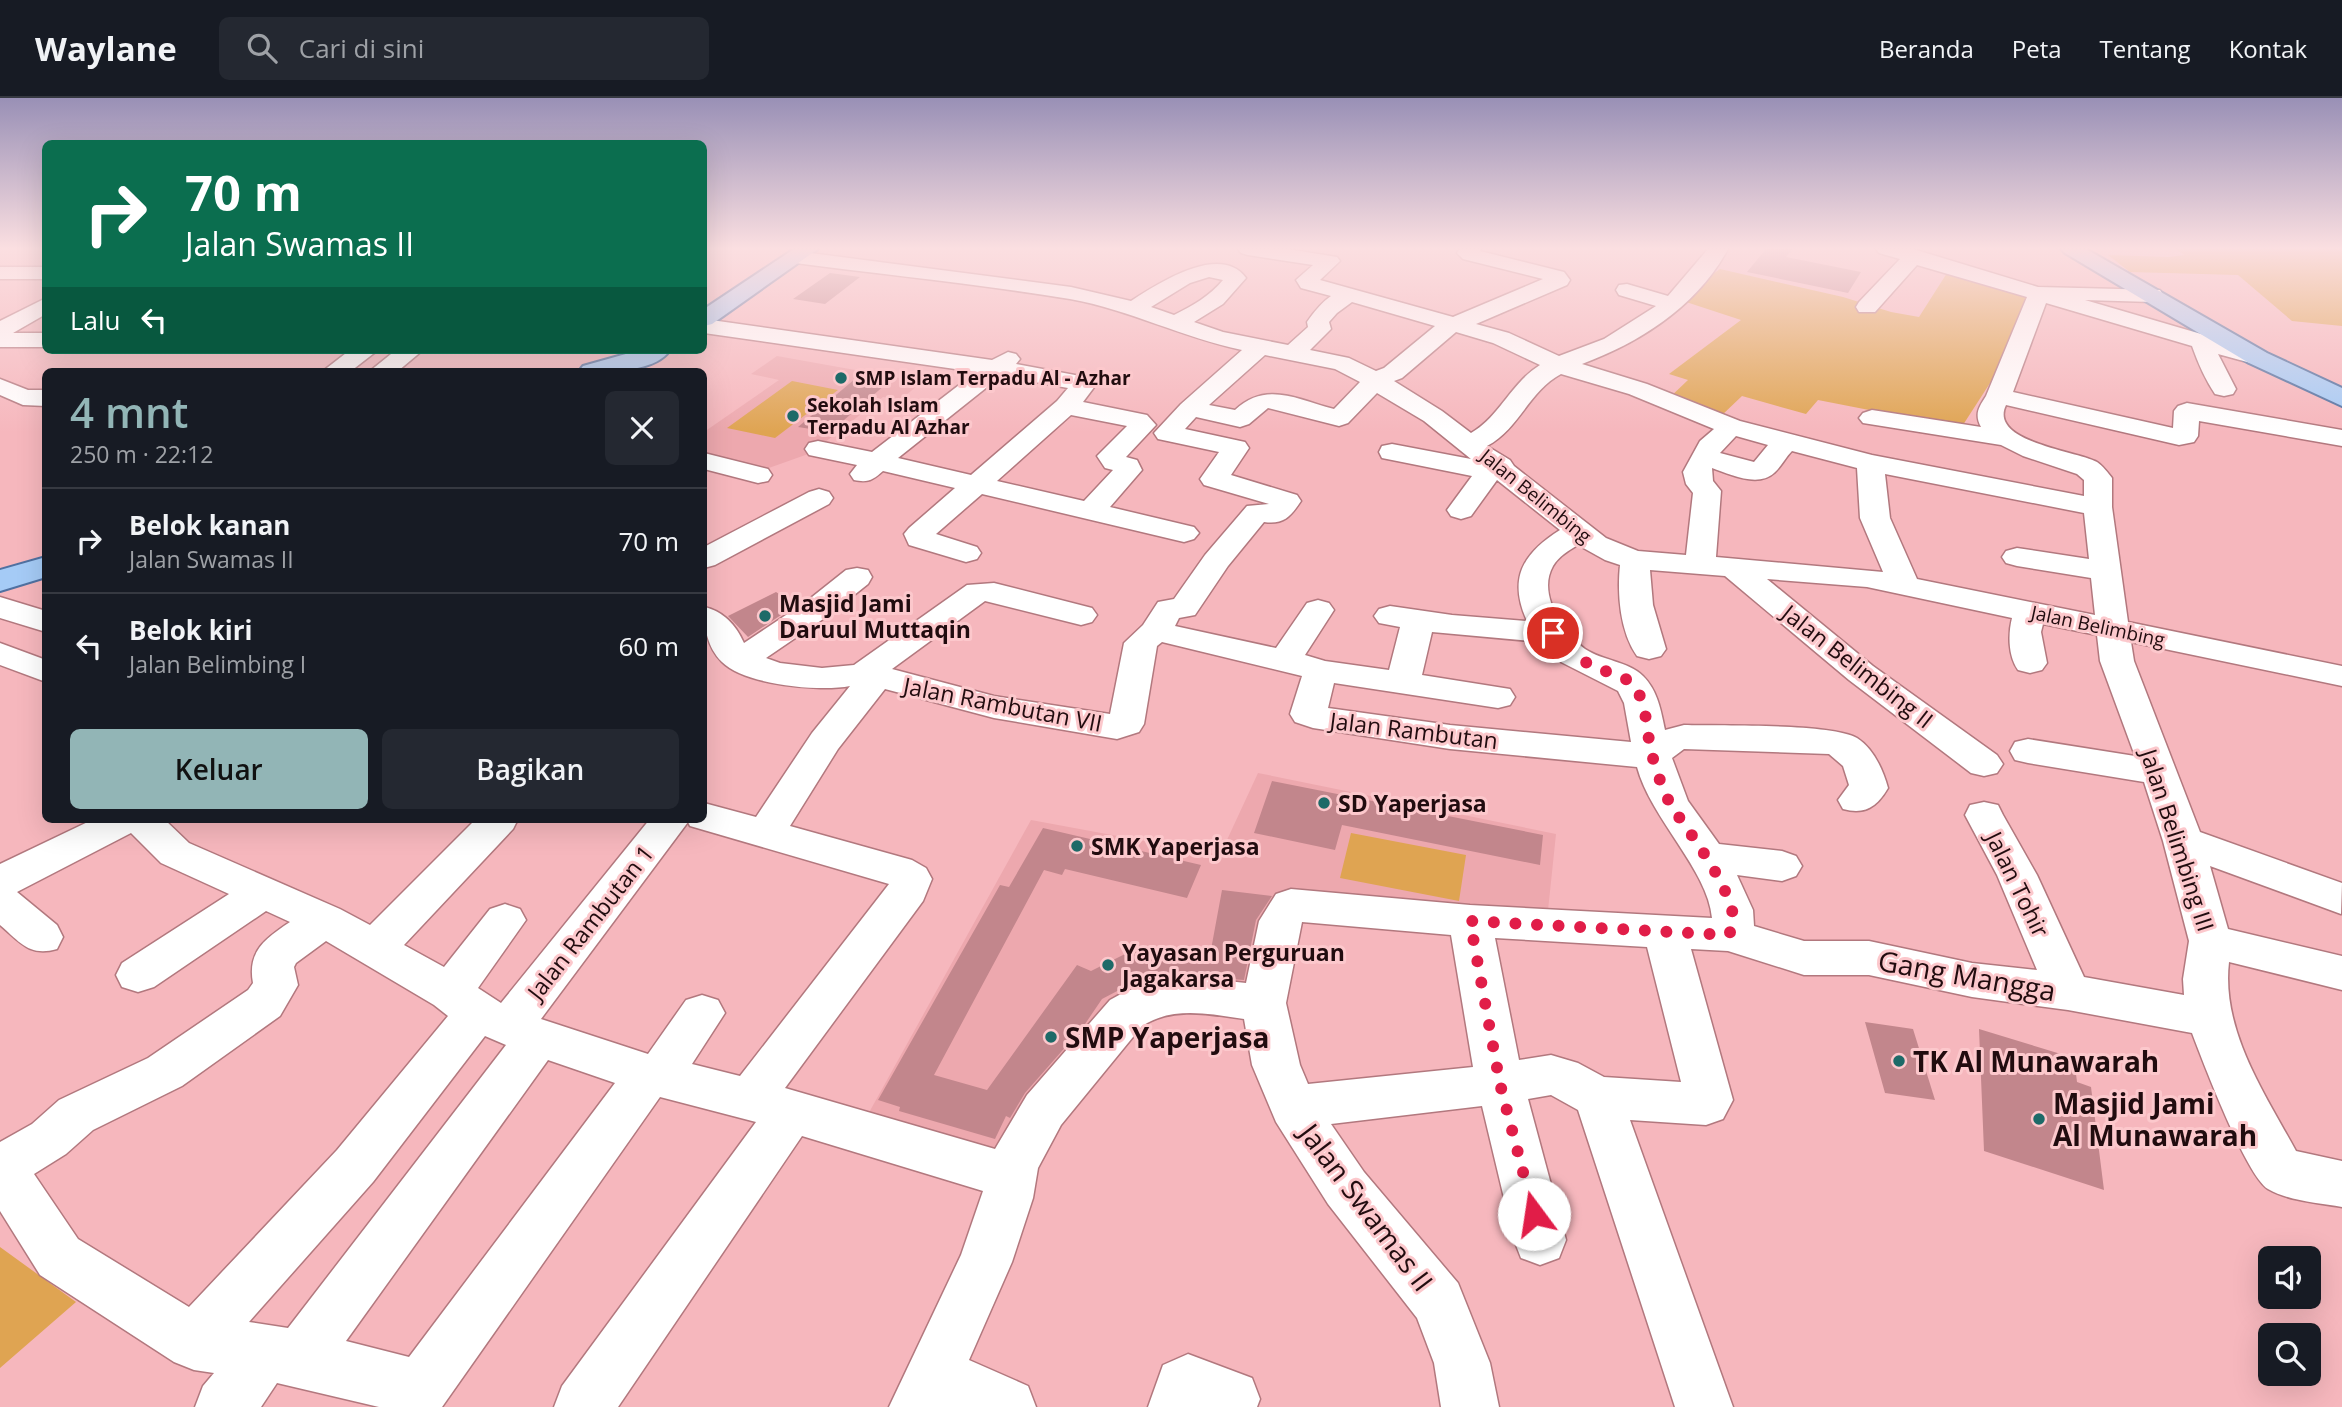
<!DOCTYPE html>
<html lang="id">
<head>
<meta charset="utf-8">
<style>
	body { margin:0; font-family:"Open Sans",sans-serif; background:#242831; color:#f1f3f6; height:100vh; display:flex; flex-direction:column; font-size:26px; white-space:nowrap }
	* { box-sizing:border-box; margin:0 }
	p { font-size:23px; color:#9ea1a6 }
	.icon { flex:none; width:38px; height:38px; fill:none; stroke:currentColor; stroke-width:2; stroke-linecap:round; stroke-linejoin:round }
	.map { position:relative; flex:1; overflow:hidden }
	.details { position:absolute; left:42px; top:270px; width:665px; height:455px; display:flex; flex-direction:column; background:#171b24; border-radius:10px; box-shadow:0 7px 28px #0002 }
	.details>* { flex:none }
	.top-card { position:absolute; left:42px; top:42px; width:665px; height:214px; border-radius:10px; box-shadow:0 7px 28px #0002; background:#0b6e4f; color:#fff; overflow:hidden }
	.controls { position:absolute; left:2258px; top:1148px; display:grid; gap:14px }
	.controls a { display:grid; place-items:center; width:63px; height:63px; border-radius:10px; background:#171b24; box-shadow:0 7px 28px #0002; font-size:35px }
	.pin { position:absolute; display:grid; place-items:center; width:60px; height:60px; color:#fff; margin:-30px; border:4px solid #fff; border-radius:50%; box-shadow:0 2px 7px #0007 }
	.me { position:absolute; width:77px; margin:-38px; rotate:346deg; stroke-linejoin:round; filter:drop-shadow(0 0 5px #0008) }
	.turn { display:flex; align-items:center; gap:24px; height:147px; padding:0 28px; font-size:32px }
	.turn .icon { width:91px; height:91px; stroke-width:2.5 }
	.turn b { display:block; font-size:49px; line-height:60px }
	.then { display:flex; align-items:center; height:66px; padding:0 28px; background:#0003; gap:14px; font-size:26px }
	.round { display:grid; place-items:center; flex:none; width:74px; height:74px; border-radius:10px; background:#242831 }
	.overview { display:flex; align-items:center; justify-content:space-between; height:119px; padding:0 28px }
	h1 { font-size:42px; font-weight:600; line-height:52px; color:#92b5b6 }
	.action { display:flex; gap:14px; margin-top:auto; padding:14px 28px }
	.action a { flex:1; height:80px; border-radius:10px; background:#92b5b6; color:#111; font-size:28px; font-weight:600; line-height:80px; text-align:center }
	.action a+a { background:#242831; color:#f1f3f6 }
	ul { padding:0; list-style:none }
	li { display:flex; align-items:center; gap:21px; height:105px; padding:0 28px; border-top:2px solid #363941 }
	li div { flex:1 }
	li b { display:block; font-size:26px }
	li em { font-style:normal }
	header { display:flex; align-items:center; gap:42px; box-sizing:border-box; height:98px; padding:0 35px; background:#171b24; border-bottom:2px solid #363941 }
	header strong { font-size:33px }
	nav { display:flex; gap:38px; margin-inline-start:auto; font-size:24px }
	.search { width:490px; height:63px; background:#242831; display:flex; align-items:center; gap:18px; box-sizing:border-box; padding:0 24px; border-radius:10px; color:#9ea1a6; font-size:26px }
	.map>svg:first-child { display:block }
	.built { fill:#eda8ae }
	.green { fill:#dfa452 }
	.building { fill:#c2868c }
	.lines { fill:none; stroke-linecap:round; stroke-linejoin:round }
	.minor-casing { stroke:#b2787e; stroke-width:3 }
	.major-casing { stroke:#5071a1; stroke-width:4 }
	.minor { fill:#fff; fill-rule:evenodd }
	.major { fill:#a5cbf6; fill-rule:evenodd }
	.route { stroke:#e11d48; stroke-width:12; stroke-dasharray:0 21.6 }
	.poi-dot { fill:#1d6a68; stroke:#fcc8cc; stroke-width:2.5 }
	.labels { text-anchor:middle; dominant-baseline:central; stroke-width:6; stroke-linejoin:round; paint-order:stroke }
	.far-poi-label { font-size:19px; font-weight:bold; fill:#210c0f; stroke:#fcc8cc; text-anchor:start }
	.far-street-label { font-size:19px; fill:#210c0f; stroke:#fcc8cc }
	.poi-label { font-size:23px; font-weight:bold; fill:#210c0f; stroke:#fcc8cc; text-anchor:start }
	.street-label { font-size:23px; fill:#210c0f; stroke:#fcc8cc }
	.near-street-label { font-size:28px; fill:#210c0f; stroke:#fcc8cc }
	.near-poi-label { font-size:28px; font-weight:bold; fill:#210c0f; stroke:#fcc8cc; text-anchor:start }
</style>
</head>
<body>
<header>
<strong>Waylane</strong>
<div class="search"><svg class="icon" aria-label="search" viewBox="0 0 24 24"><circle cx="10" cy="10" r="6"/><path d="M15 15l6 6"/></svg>Cari di sini</div>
<nav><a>Beranda</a><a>Peta</a><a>Tentang</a><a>Kontak</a></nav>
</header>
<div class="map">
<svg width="2342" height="1309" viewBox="0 0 2342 1309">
	<rect width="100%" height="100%" fill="#f6b7bd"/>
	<!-- built -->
	<path class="built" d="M777,258L922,284L900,302L883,299L811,355L766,371L739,364L730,370L704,362V334L779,282L751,276Z
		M1258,675L1556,736L1547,822L1285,797L1258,900L1152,889L1002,1057L866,1020L1031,722L1220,757Z"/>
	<!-- green -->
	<path class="green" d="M2176,151H2342V228L2292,223L2238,177L2130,174L2108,157L2169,159L2184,157Z
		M1720,171L1843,199L1891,214L1919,219L1947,175L2028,198L1992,282L1961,330L1818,302L1806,316L1742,298L1721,318L1667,302L1688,282L1669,276L1741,222L1677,201Z
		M792,283L838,292L775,340L727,330Z
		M1351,735L1466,757L1459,803L1340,780Z
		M0,1149L76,1204L0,1270Z"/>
	<!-- building -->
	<path class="building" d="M1766,151H1793L1786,159L1861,174L1848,195L1747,174Z
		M830,175L860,179L825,206L793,201Z
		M862,275L892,281L830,334L798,329Z
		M776,494L796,507L748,539L728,518Z
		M1272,683L1543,737L1540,767L1342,727L1335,752L1254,735Z
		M1043,730L1201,767L1187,800L1065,771L1062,777L1044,772L934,977L987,992L1077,867L1091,873L1125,856L1128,846L1210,857L1222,792L1272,798L1256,822L1244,882L1193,878L1151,883L1140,881L1102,901L1083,929L1025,995L1010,1020L1006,1018L995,1041L899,1013L900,1009L878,1002L1000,787L1009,789Z
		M1865,924L1913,931L1935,1002L1885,995Z
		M1979,931L2074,960L2077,984L2091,989L2104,1092L1984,1053Z"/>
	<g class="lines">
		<!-- minor casing -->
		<g class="minor-casing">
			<path id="minor" d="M1238,151H1287L1337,159L1340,163L1320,182L1453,219L1543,181L1463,161L1457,155L1460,151H1481L1480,153L1564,174L1570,182L1567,187L1476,226L1509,235L1559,258L1604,241L1656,208L1619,197L1616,192L1619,187L1627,186L1668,198L1708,151H1728C1697,208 1641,244 1582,266L1647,286L1740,323L1872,357L2084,398V382L2077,376L2023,358L2001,347L1863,325L1859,320L1863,315L1872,312L1981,329C1974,316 1979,309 1986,298L2027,199L1917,167L1875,214H1859L1856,209L1859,204L1900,161L1879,155L1876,151H1913L2038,189L2160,192L2163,197L2160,202L2152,204L2085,202L2266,255L2270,260L2266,265L2258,267L2218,256L2236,291L2233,296L2224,298L2215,296C2205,281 2198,265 2192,248L2046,205L2013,294L2173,330L2174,313L2178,308L2187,305L2342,332V348L2199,323L2198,338L2194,344L2179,347L2006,307C1988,344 2077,353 2097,364C2103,368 2108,375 2112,380V409L2128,524L2342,568V588L2131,544L2134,563L2200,734L2342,785L2341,816L2210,768L2228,831L2342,858V892L2229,864C2221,932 2265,996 2296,1053L2342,1063V1109C2318,1105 2289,1103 2268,1091C2246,1077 2203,964 2192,935L2068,912L1972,899L1869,877H1804L1728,853L1691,851L1733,1002L1723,1021L1706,1027L1630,1022L1733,1309H1675L1578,1012L1551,997L1528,1001L1566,1142L1559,1160L1540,1167L1521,1160L1514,1142L1482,1008L1331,1026L1364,1074L1458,1185L1490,1265L1499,1309H1441L1434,1265L1417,1220L1328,1106L1276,1024L1252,967L1244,921C1209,916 1173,908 1142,928L1061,1027L1038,1070L1033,1100L1012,1164L969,1262L1028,1288L1036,1309H889L961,1157L983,1093L802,1038L618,1309H554L562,1288L756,1024L660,999L442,1309H379L277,1285L261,1309H195L203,1288L214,1275L194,1272L174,1264L40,1177L0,1113V1044L32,1026L59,1002L148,960L248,892L253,885C247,853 266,840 290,824L266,813L154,889L138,894L122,889L116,877L122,865L229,796L161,765L131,735L17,794L57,827L63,839L57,851C29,859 20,844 0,827V766L94,721H164L189,745L340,811L370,827L476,721H518L513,731L404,847L444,869L490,811L505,806L520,811L526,822L478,890L501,905L650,721H704V705L756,719L812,635L850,588C820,594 745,587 722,564C707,549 704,529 704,509C723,513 736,527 744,545L807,503L846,472L857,470L868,472L872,479L868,486L829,517L766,560L780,565L822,570L854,567L967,487L994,485L1092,510L1097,517L1092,524L1081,527L985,503L892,571L994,598L1110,616L1124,545L1143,527L1158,504L1174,501L1205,457L1247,408L1269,406L1204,387L1200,381L1219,354L1158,341L1154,335L1181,306L1242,252C1183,240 1131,212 1070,201C979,186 886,177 795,165L788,163L785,159L788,155L795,153L1071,189L1131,203C1156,187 1220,144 1246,180L1223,206L1194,224L1223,234L1288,247L1308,229L1307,224C1314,214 1321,205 1331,198L1301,190L1296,182L1313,167L1248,157L1241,155ZM1209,179L1223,182C1210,198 1192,208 1174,217L1151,209L1190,185ZM1352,204L1435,228L1384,270L1376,273L1349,260L1310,252L1331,231L1329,224L1337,215ZM1456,234L1493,245L1540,267C1511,285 1500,318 1471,335L1442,313L1394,283L1402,280ZM1265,257L1335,271L1360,284L1334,311C1296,301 1266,283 1235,312L1209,307ZM1561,276L1629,296L1714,331L1700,343L1683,374L1686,386L1693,395L1686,457L1638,453L1606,440L1514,368L1510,362L1487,348C1519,331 1529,293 1561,276ZM1377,295L1424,323L1471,361L1392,346L1382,348L1379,354L1382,360L1472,378L1447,412L1451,418L1461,421L1471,418L1497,382L1560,432C1522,456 1508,481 1527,523L1452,517L1390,508L1379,511L1374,518L1379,525L1400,529L1389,572L1325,563L1305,557L1334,512L1329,505L1318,502L1307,505L1276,550L1175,528L1179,520L1195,517L1228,468L1264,424C1284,427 1291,418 1301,403L1297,397L1231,377L1249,350L1245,344L1185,331L1196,319L1240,329L1249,326L1268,310L1339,328L1348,325ZM1736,338L1768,347L1754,364L1720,355ZM1792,353L1857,370L1860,420L1883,474L1716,459L1721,393L1713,383L1712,370C1729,376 1758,390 1774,375C1781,369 1785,360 1792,353ZM1885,376L2084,415L2089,461L2017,450L2006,453L2002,459L2006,465L2017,468L2091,480L2095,517L1917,481L1890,420ZM1578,447L1605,462L1620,467C1617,496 1620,534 1637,558L1649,561L1661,558L1666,551L1653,507L1650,472L1725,478L1849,582L1971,675L1984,678L1997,675L2003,666L1997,657L1873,568L1767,481L1867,489L2012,520C2008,536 2008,558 2018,572L2030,575L2042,572L2047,565L2041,534L2043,526L2097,537L2100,563L2135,658L2028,641L2015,644L2010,653L2015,662L2028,665L2144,684L2163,743L2189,843L2183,881L2184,897L2084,879L2037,777L2003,717L1998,707L1984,704L1970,707L1965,717L1997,777L2037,872L1972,865L1869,843H1804L1754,828L1753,812L1737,777L1782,783L1796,778L1802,768L1796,758L1782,753L1719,746L1688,703L1672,660L1684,651L1829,656L1843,668L1849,687L1838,702L1843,711C1865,717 1877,709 1888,690C1883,672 1874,651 1857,640C1832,625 1719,628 1684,627L1665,632C1661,613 1658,593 1643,578C1628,563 1603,563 1585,551C1563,535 1537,496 1553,468C1558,459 1569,452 1578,447ZM1432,534L1541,544L1561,564L1618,593L1624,605L1631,644L1450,627L1328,610L1334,585L1498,610L1510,607L1515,599L1510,591L1422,577ZM1162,544L1302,578L1290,616L1295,624L1313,630L1450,651L1637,669C1651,721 1708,772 1712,820L1470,807L1291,791L1276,796L1259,823L1246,885C1197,879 1153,876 1110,902L1027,997L995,1051L785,990L923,803L932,781L926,770L912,762L790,728L838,651L885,591L994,620L1117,641L1139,634L1144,626L1157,548ZM688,724L690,728L889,786L740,978L692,966L725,915L718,902L702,897L686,902L648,956L541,921ZM1302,824L1451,837L1473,969L1308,986L1300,967L1286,905ZM1495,840L1647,849L1681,984L1604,979L1578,965L1551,957L1519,962ZM326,843L434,907L448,918L337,1052L189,1209L78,1141L34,1076L66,1056L93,1032L182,988L280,918L298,887L294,869L296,865ZM485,938L506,947L288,1230L249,1224L373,1084ZM548,962L615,985L409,1259L346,1243Z
				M0,169H46V181H0Z
				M46,200V216L13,235H46V249H0V223Z
				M704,221L992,262L1008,254L1016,256L1020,261L1016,266L1091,280L1095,288L1083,304L1147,317L1156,327L1126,359L1137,362L1142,372L1110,409L1194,429L1199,435L1194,441L1184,444L982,396L936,436L977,449L981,455L977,461L966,464L909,447L904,436L909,430L955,390L883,373C873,382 868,385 854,382L850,376L857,367L809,357L805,351L809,345L818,343L872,354L976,274L704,235ZM1001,278L1068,290L1057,303L971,377L898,360ZM1071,317L1127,328L1097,358L1105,370L1113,372L1084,403L997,383Z
				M350,252H378L351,273H323Z
				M396,252H423L398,273H370Z
				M0,281L28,292H46V308L23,307L0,297Z
				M704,355L768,371L772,377L768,383L758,385L704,371Z
				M819,391L829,394L833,400L829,406L715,467L704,470V449L809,394Z
				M0,499L46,513V534L0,520Z
				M0,545L46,562V584L0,567Z
				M1188,1256L1252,1280L1260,1301L1257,1309H1148L1163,1267Z"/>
		</g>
		<!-- major casing -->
		<g class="major-casing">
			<path id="major" d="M794,151H818L712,226L704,228V211Z
				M2061,151H2086L2267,255L2342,290V308L2249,265L2065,155Z
				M640,252H670C654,276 605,273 579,273L583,268Z
				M46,459V479L0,493V472Z"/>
		</g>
		<!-- minor -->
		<use href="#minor" class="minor"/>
		<!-- major -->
		<use href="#major" class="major"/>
	</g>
	<!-- sky -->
	<linearGradient id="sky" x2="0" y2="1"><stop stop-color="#9990b6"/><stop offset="0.45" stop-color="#fbdfe1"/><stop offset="1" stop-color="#fbdfe1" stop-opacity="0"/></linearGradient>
	<rect width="2342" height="334" fill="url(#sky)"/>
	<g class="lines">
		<!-- route -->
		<path class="route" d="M1534,1116L1500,986L1470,823L1727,837C1754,818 1687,731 1674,712C1664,697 1657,674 1652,657C1646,636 1648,602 1632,586C1625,579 1617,577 1608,574C1585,565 1566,556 1553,535"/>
	</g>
	<!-- markers -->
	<g class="poi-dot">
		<circle cx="841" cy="280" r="7"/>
		<circle cx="793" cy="318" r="7"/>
		<circle cx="765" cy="518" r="7"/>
		<circle cx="1324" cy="705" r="7"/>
		<circle cx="1077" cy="748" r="7"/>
		<circle cx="1108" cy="867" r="7"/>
		<circle cx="1051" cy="939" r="7"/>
		<circle cx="1899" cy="963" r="7"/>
		<circle cx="2039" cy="1021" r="7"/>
	</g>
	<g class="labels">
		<!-- far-poi labels -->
		<g class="far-poi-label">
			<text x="855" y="280">SMP Islam Terpadu Al - Azhar</text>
			<text x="807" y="307">Sekolah Islam<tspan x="807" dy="22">Terpadu Al Azhar</tspan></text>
		</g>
		<!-- far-street labels -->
		<g class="far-street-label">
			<text transform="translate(1536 398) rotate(39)">Jalan Belimbing</text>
			<text transform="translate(2098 528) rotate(12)">Jalan Belimbing</text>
		</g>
		<!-- poi labels -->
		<g class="poi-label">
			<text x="779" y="505">Masjid Jami<tspan x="779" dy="26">Daruul Muttaqin</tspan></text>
			<text x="1338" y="705">SD Yaperjasa</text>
			<text x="1091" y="748">SMK Yaperjasa</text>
			<text x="1122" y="854">Yayasan Perguruan<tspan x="1122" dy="26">Jagakarsa</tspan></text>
		</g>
		<!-- street labels -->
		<g class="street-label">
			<text transform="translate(1858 568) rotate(38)">Jalan Belimbing II</text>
			<text transform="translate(1003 606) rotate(11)">Jalan Rambutan VII</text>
			<text transform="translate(1414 632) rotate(7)">Jalan Rambutan</text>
			<text transform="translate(2178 742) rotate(72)">Jalan Belimbing III</text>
			<text transform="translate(2018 786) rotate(64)">Jalan Tohir</text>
			<text transform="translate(590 824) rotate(-52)">Jalan Rambutan 1</text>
		</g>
		<!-- near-street labels -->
		<g class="near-street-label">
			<text transform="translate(1967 877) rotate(10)">Gang Mangga</text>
			<text transform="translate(1367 1109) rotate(53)">Jalan Swamas II</text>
		</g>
		<!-- near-poi labels -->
		<g class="near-poi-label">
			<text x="1065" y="939">SMP Yaperjasa</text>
			<text x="1913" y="963">TK Al Munawarah</text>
			<text x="2053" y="1005">Masjid Jami<tspan x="2053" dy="32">Al Munawarah</tspan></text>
		</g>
	</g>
</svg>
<div class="controls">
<a><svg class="icon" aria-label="sound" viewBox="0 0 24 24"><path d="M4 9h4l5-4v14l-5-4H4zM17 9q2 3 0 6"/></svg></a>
<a><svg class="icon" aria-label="search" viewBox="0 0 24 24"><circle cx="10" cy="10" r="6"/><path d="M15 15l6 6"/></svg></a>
</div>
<div class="pin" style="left:1553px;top:535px;background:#d93025"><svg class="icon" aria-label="arrive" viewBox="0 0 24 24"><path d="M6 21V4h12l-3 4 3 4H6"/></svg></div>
<svg class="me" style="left:1534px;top:1116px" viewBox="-20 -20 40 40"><circle r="19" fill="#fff"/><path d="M0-13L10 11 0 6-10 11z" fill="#e11d48"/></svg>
<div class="top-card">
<div class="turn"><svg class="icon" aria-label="right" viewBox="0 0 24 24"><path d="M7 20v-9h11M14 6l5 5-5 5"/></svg><div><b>70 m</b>Jalan Swamas II</div></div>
<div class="then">Lalu<svg class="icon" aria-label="left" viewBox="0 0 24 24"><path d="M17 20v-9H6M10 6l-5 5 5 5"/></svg></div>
</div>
<section class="details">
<div class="overview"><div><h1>4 mnt</h1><p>250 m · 22:12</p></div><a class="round"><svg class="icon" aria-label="close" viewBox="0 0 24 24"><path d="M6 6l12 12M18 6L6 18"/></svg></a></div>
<ul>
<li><svg class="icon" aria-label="right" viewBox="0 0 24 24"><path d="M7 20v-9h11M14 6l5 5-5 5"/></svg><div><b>Belok kanan</b><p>Jalan Swamas II</p></div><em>70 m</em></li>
<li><svg class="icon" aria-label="left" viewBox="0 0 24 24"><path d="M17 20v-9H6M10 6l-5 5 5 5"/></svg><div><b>Belok kiri</b><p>Jalan Belimbing I</p></div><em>60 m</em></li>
</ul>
<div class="action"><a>Keluar</a><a>Bagikan</a></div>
</section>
</div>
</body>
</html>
